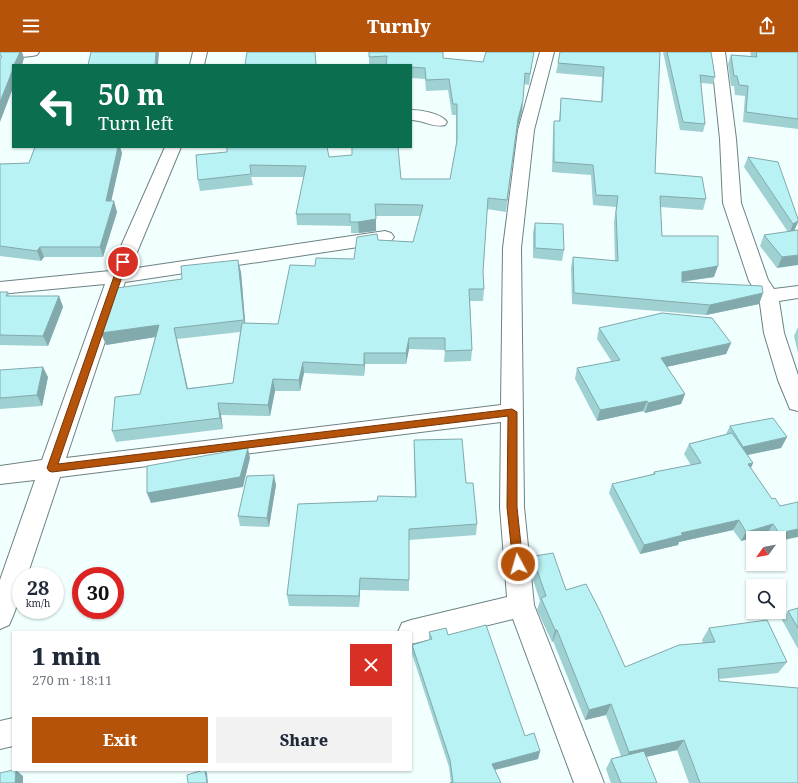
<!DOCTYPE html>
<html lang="en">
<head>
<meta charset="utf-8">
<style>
	body { margin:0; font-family:"Noto Serif",serif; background:#f2f2f3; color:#1f2937; height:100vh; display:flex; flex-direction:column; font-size:15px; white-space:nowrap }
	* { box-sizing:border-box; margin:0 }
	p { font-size:13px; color:#747a83 }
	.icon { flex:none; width:22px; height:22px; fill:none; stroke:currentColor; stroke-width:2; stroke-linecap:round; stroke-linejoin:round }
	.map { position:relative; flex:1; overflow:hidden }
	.sheet { position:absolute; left:12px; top:579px; width:400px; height:140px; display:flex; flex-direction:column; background:#fff; border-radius:0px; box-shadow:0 1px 3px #0004 }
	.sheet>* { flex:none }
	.guide { position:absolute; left:12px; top:12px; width:400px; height:84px; border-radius:0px; box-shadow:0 1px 3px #0004; background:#0b6e4f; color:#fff; overflow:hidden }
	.needle { width:26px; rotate:237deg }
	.tools { position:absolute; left:746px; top:479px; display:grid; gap:8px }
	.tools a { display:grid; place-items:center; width:40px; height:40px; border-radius:0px; background:#fff; box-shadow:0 1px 3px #0004; font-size:20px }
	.speed { position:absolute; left:12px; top:515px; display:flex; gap:8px; font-size:20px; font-weight:700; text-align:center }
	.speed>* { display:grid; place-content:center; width:52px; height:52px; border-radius:50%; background:#fff; box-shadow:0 1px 3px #0004; line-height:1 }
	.speed small { font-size:10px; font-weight:400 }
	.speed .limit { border:6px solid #d22; background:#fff; color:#111 }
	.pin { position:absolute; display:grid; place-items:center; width:34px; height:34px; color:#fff; margin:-17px; border:2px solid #fff; border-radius:50%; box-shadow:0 1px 4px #0007 }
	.me { position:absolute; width:44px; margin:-22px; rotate:354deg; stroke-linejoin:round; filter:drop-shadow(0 0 3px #0008) }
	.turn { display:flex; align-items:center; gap:14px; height:84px; padding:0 20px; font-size:18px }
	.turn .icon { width:52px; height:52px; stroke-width:2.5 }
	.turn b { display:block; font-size:28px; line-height:34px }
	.round { display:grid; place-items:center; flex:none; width:42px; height:42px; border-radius:0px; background:#f2f2f3 }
	.head { display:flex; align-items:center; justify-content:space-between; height:68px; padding:0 20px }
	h1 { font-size:24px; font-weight:800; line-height:30px }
	.action { display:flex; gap:8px; margin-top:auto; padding:8px 20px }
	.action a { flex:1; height:46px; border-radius:0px; background:#b45309; color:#fff; font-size:16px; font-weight:800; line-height:46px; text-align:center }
	.action a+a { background:#f2f2f3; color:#1f2937 }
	header { display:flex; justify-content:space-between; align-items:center; height:52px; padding:0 20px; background:#b45309; color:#fff; font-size:18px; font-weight:800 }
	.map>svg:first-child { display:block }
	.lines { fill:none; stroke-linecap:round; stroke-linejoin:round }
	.minor-casing { stroke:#6e8283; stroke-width:2 }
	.minor { fill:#fff; fill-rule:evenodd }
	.wall { fill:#9fd0d2; fill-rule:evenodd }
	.shaded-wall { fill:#82a9ab }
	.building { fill:#b9f2f4; stroke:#82a9ab }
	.route { fill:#b45309; stroke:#753606 }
</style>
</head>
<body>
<header><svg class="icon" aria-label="menu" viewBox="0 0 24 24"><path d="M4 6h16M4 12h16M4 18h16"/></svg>Turnly<svg class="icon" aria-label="share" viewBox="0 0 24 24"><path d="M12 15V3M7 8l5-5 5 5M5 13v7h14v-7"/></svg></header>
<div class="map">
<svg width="798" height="731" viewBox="0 0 798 731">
	<rect width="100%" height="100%" fill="#f1ffff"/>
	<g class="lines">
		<!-- minor casing -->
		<g class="minor-casing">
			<path id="minor" d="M0,0H39L37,3L32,4L0,7Z
				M193,0H207L204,13H190Z
				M540,0H554L534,78L521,196L524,455L534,553L604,731H574L513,567L411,592V580H398L402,571L411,568L507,545L500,455L501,370L60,425L27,524H21C21,543 17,556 9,573L0,577V528L35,428L0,432V414L42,408L105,232L0,242V230L110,219L165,95H181L130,217L385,179L391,181L394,185L391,189L385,191L125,230L66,406L501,353L503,196L518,78Z
				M711,0H725L736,87L741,151L768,228L774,237L798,234V246L779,249L784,281L798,323V359L790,357L778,328L764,281L759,244L749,229L723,151L720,87Z
				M411,58C421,58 441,61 447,70L445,73C433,76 423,68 411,68Z
				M13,666V694L0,697V669Z"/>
		</g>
		<!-- minor -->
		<use href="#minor" class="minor"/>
	</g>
	<!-- wall -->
	<path class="wall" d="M369,0L483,10L532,11L529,33L524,32L522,59L517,78L506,160L487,157L483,220L484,237L483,249H470L472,298L471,309L444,310L445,298L409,297L406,312H365L364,324L304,321L300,339H275L270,364L221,363L223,377L116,390L112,379L140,342L155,285L106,293L241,220L245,271L278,272L315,214L354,207L378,188L413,190L420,164H376V179L359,181H351V174L297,173L296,162L304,125H251L253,133L200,139L198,128L227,100L329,105L401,127H450L456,92V63H452L448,38L426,39L425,27L411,26V13H369ZM240,280L233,331L188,336L177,287Z
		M660,0L655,121L706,147L703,158L660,155L662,184L714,225L682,230L763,241L759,252L706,263L572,252L571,216L573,205L615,209L614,170L616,155L593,153L591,123L552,120L553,79L554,69H559L561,46L601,50L602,25L556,21L558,11Z
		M663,0H711L715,25L713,32L701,31L705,72L703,80L680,78Z
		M750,0H798V77L743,70L745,44L735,43L734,34H731L728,12L731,3L751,4Z
		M35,95H120L122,101L111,149L117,160L103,205H44L41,209L0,204V112L29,111Z
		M748,105L798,167V171L777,216L760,194L764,183L788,180L744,115Z
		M535,171L564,198L562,209L533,206V181Z
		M0,240H8L9,244H59L63,255L48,294L0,293Z
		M798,275V301L794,284Z
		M599,276L731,291L726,302L666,315L685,342L681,352L645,361L643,359L597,369L575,327L577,316L612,310L597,287Z
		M0,318L48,325L42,354L0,357Z
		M730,374L787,385L781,396L747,403L753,411L751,416L772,447L780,454L779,486H770L767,482L741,489L733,478L679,490L678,493L640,502L609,441L612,432L653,422L654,420L691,413L684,402L689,392L726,382Z
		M414,388L466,431L477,472L476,483L409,488V539L360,538L359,555L289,554L287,543L377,449L415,445L414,400Z
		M276,433L269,475L240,474L238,464Z
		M535,504L566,538L625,615L703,591L702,588L709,576L787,610L778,621L719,627V629L798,731H689L677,698L646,705L657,731H611L606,717L611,707L621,704L606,663L585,668L553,589L552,590L537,558L540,549L533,528L532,516Z
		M798,556V597L782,568L788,559Z
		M429,580L448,583L525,684L540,699L538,707L495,718L451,731L449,715L412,602V593L429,588Z"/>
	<!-- shaded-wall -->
	<path class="shaded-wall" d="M20,0H22L24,6L22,13H14Z
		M156,0H159L158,13H155Z
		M13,17V36L0,70V50Z
		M523,48L522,59L517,78L506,160L518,67Z
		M118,95H120L122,101L109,159L106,149Z
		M114,149L117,160L103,205L100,195Z
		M376,167V179L359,181L358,170Z
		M798,169L794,179L789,182L793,172Z
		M40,195L44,205L41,209L37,199Z
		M798,203V213L777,216L782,205Z
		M238,208L241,220L246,279L244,268Z
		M718,214L714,225L678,230L682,220Z
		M763,241L759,252L706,263L710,253Z
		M59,244L63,255L48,294L43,284Z
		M159,273L162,284L106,293L101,281Z
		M174,276L177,287L190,348L187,337Z
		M409,286V297L406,312V301Z
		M731,291L726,302L657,317L661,306Z
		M364,301L365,312L364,324Z
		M303,310L304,321L300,339L299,328Z
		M43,315L48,325L42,354L37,343Z
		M273,327L275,339L270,364L268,353Z
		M685,342L681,352L645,361L648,351Z
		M647,349L643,359L597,369L600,358Z
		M218,351L221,363L223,377L220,366Z
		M787,385L781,396L738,405L743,395Z
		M248,396L250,406L243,435L151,451L147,441Z
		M753,411L748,421V412Z
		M274,423L276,433L269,475L267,466Z
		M739,468L733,478L679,490L678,493L640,502L644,493L681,481Z
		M773,472L767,482L741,489L746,480Z
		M798,477V485L779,489V486H776L779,481Z
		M360,526V538L359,555V544Z
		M555,578H557L553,589L552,590Z
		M611,652L606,663L585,668L589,658Z
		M684,688L677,698L623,710L629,700Z
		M540,699L538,707L490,719L492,712Z
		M16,718L23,724V731H15Z
		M205,718L207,721L208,731H207Z"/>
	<!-- building -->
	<path class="building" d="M0,0H20L14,13H13V17L0,50V7L2,4H0Z
		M91,0H156L155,13H44H88Z
		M247,0H315L316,13H245Z
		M369,0H443V6L483,10L486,0H534L530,22L525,21L523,48L518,67L507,148L488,146L483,220L484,237H469L472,298L445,299V286H409L406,301H364V313L303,310L299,328L273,327L268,353L218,351L220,366L112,379L115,345L140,342L159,273L101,281L117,236L182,227L181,214L238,208L244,268L174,276L187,337L233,331L242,271L278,272L290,213L315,214L316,206L354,207L357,185L377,182L378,188L413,190L423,153L375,152L376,167L358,170H350V162H296L306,114L250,113L251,122L198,128L196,103L227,100V95H327L329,105L352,103V95H398L401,127H450L457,89V52H453L449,27L426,28L425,16L411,15V13H386L387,4L369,5Z
		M560,0H660L655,121L702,125L706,147L660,144L662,184H718V214L682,220V230L762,234L763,241L710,253L574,241L573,205L618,209L616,160L618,144L596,143L593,113L554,110V69H560L561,46L602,50L604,15L558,11Z
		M667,0H711L715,25L700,23L705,72L683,70Z
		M756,0H798V67L746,60L748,34L739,33L737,24H734L731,3L757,5Z
		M35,95H118L106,149H114L100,195H40L37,199L0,194V112L29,111Z
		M748,105L778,110L798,167V169L793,172Z
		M535,171L563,172L564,198L535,196Z
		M798,178V203L782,205L764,183Z
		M0,240H8L6,244H59L43,284L0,283Z
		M662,261L712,266L731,291L661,306L685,342L648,351L647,349L600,358L577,316L620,308L599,276Z
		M43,315L37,343L0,346V318Z
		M773,366L787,385L743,395L730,374Z
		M732,381L753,411L748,412L772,447L775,446L780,454L798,450V477L779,481L773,472L746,480L739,468L681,481L683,483L644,493L612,432L655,422L654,420L701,411L689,392Z
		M462,387L466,431H473L477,472L409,477V528L360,526L359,544L287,543L298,452L377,449L378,444L416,445L414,388Z
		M248,396L240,425L147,441V414Z
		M274,423L267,466L238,464L247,424Z
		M553,501L566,538L586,532L601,561L625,615L679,593L715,590L709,576L767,568L787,610L718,617L719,629L798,636V731H700L684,688L629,700L611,652L589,658L557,578H555L541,546L546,544L536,515L535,504Z
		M798,556V576L788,559Z
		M486,573L525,684L534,681L540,699L492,712L501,731H450L453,730L450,708L412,593L432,587L429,580L446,576L448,583Z
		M644,699L657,731H621L611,707Z
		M13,718H16L15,731H0V721Z
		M203,718H205L207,731H188L187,723Z"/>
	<!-- route -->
	<path class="route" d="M123,208L127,210L58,412L512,357L517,360V455L523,512L522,515L518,516L514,515L513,512L507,455L508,364L52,420L49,419L47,416L119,210Z"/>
</svg>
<div class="tools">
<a><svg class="needle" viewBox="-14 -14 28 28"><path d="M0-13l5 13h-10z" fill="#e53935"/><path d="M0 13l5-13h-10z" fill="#747a83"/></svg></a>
<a><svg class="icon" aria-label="search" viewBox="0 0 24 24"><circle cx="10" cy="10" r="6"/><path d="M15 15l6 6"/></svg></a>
</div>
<div class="speed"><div>28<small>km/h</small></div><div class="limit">30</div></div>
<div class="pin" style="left:123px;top:210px;background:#d93025"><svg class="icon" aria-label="arrive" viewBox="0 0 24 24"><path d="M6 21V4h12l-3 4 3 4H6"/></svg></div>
<svg class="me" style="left:518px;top:512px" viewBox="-20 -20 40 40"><circle r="17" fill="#b45309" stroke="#fff" stroke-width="3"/><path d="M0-11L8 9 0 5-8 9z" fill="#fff"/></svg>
<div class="guide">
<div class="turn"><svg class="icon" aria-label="left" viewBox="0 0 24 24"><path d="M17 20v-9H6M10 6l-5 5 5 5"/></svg><div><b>50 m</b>Turn left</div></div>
</div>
<section class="sheet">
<div class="head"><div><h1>1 min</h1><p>270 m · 18:11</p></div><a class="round" style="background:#d93025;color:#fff"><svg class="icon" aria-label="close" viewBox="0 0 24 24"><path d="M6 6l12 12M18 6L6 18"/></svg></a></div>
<div class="action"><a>Exit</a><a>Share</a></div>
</section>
</div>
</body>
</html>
